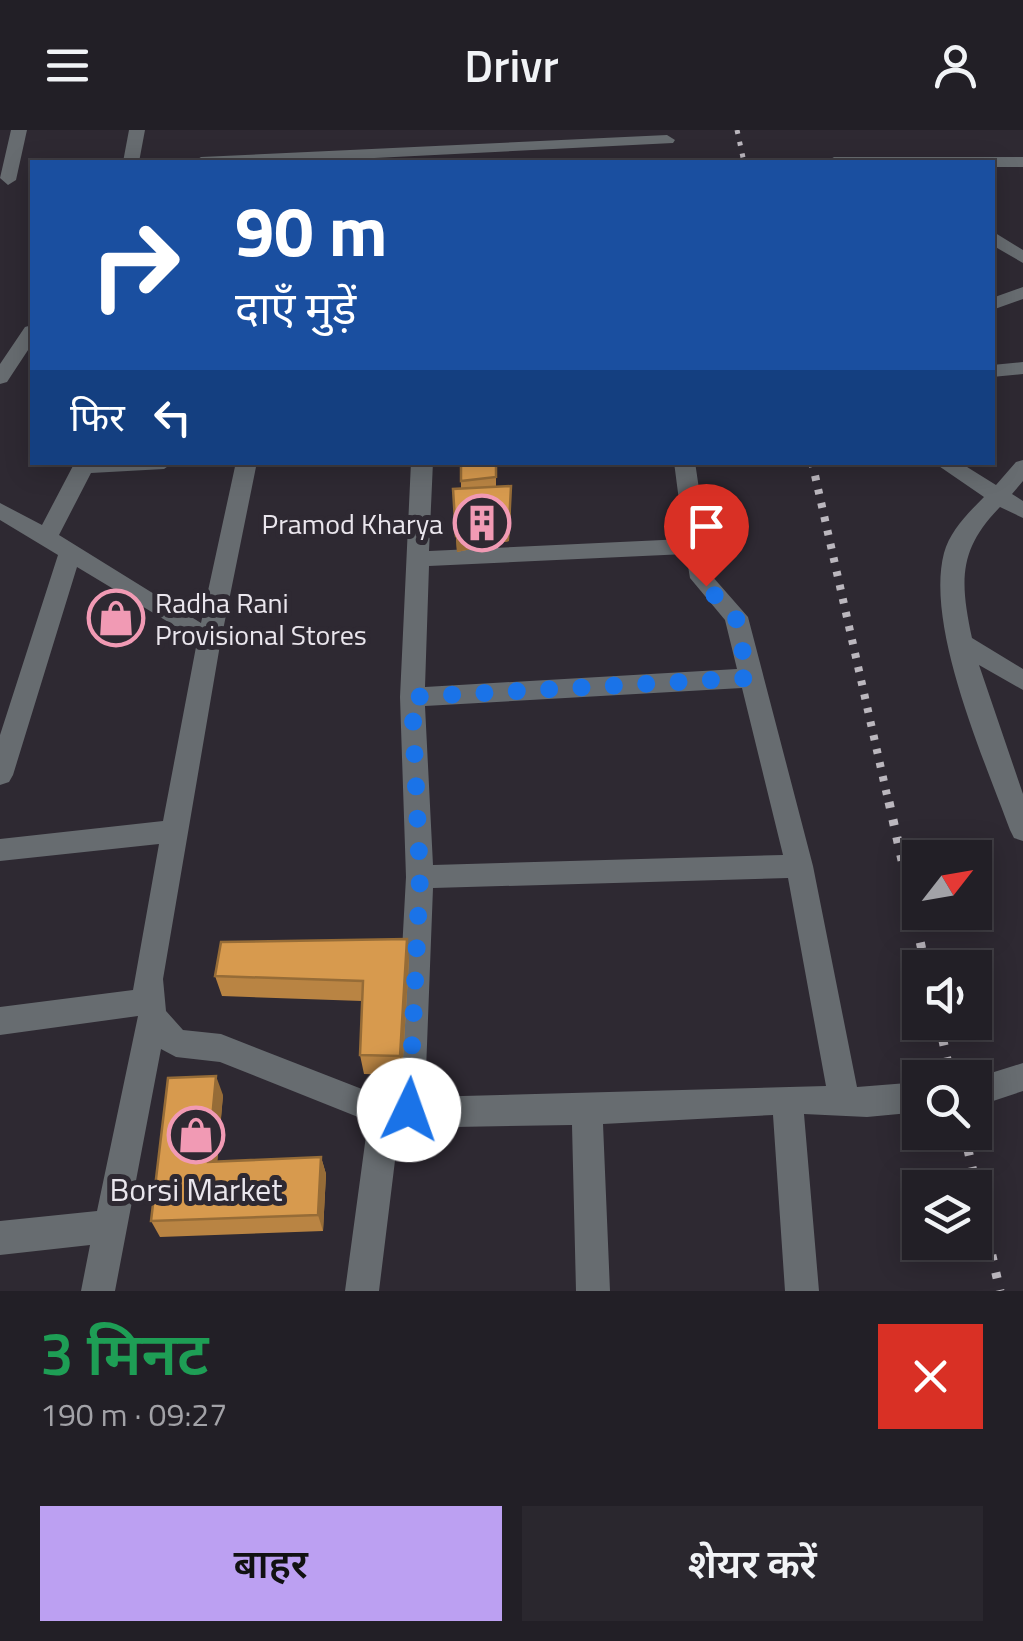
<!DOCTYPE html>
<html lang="hi">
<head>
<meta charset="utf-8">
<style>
	body { margin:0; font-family:"Titillium Web","Noto Sans Devanagari",sans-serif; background:#2a272e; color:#f1f3f6; height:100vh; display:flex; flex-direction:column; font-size:38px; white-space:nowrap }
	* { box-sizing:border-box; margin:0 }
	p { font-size:32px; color:#a2a2a7 }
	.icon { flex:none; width:55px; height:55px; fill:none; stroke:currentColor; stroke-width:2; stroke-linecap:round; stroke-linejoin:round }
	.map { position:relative; height:1161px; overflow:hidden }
	.drawer { display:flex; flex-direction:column; background:#221f26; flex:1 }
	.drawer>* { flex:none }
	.hud { position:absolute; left:30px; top:30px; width:965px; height:305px; border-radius:0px; box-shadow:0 5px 25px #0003,0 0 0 2px #3f3d43; background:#1a4fa0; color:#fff; overflow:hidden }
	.needle { width:65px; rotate:59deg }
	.controls { position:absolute; left:902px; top:710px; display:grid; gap:20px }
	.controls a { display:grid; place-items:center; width:90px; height:90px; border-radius:0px; background:#221f26; box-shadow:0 5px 25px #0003,0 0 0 2px #3f3d43; font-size:50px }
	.pin { position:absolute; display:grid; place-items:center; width:85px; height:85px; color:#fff; margin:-102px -42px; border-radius:50% 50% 50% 0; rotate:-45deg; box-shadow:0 0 10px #0007 }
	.pin .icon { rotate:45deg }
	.me { position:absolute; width:110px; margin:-55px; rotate:3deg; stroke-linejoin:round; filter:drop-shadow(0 0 8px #0008) }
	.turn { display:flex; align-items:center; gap:35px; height:210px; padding:0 40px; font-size:45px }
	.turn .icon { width:130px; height:130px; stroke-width:2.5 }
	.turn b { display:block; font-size:70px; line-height:85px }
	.then { display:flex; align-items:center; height:95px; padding:0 40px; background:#0003; gap:20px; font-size:38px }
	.round { display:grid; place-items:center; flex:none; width:105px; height:105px; border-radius:0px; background:#2a272e }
	.summary { display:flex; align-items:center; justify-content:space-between; height:170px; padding:0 40px }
	h1 { font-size:60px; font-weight:600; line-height:75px; color:#1e9e55 }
	.primary-button { display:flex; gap:20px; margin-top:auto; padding:20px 40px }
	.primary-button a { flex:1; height:115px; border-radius:0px; background:#bca0f2; color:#111; font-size:40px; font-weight:600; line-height:115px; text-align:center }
	.primary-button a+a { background:#2a272e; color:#f1f3f6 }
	header { display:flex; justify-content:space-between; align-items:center; height:130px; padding:0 40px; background:#221f26; font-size:45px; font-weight:600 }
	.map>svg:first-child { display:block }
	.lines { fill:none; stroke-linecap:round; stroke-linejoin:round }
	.minor { fill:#676c70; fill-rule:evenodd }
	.rail-far2 { stroke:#bbb7be; stroke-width:5; stroke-dasharray:4 8; stroke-linecap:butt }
	.rail-far1 { stroke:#bbb7be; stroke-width:8; stroke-dasharray:5 9; stroke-linecap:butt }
	.rail { stroke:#bbb7be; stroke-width:9; stroke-dasharray:6 12; stroke-linecap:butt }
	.wall { fill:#b98443 }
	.shaded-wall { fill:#966c37 }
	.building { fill:#d79a4e; stroke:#966c37; stroke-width:2.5 }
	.route { stroke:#1a73e8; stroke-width:18; stroke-dasharray:0 32.4 }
	.labels { text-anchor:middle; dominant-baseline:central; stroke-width:10; stroke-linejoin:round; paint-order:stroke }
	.poi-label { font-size:28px; fill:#eae6ed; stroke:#2e2932; text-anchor:end }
	.near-poi-label { font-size:32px; fill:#eae6ed; stroke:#2e2932 }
</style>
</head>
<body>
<header><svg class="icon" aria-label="menu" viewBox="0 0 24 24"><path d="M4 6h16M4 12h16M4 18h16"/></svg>Drivr<svg class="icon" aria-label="person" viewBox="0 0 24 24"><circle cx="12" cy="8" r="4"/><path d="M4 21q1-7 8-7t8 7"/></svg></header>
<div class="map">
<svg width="1023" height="1161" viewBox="0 0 1023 1161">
	<rect width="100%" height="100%" fill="#2e2932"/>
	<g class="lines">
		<!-- minor -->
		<path class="minor" d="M11,0H27L16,50L8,55L0,48Z
			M129,0H145L139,32H123Z
			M667,5L675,10L673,13L294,32H193L201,27Z
			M834,27H1023V37H992V32H826Z
			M992,101L1023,120V133L992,115Z
			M1023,157V169L992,180V168Z
			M32,195V214L7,252L0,254V234L25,197Z
			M1023,232V244L992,247V235Z
			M1023,330V351L1012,364L1023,371V388L1000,377C958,420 960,451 972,508L1023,539V560L979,535L1023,664V711L1014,708L1010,700C984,629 925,496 944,423C950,401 968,383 984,367L933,332H959L996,355L1016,332Z
			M75,332H174L164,339L91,343L59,405L201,493L236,332H257L220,515L163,849L166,881L183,900L221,904L385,968H394L406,747L400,567L411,332H433L429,421L684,409L674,332H695L712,446L748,487L813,736L857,957L920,952V982L867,987L804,984L819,1161H785L773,985L603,994L610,1161H576L572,995L399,998L379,1161H345L368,991L220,932L176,927L161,919L115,1161H81L90,1115L0,1125V1091L97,1081L138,886L0,905V877L133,860L159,714L0,731V709L163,691L196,517L175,496L77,437L13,645L9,652L0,655V605L58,425L0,390V373L42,395ZM686,424L690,448L725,490L737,539L425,557L429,436ZM742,558L783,725L433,735L425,576ZM788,748L826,956L425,967L433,758Z
			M1023,933V961L975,977V948Z"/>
		<!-- rail-far2 -->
		<path class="rail-far2" d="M737,0L744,32"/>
		<!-- rail-far1 -->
		<path class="rail-far1" d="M812,332L889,674"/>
		<!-- rail -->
		<path class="rail" d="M889,672L926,838
			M939,892L951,948
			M964,1002L1000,1161"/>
	</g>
	<!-- wall -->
	<path class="wall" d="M461,332H496V357L511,371L509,411L457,422L453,359H461Z
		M409,829L402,945L364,944L360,925L362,871L222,866L215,846Z
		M223,965L217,1031L321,1027L326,1044L323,1101L160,1107L151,1091Z"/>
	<!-- shaded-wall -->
	<path class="shaded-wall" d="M511,356L509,411L457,422L456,406Z
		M407,809L409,829L402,945L400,926Z
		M216,946L223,965L216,1049L208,1032Z
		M321,1027L326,1044L323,1101L318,1085Z"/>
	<!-- building -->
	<path class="building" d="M461,332H496V347L461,351Z
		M511,356L509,395L456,406L453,359Z
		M407,809L400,926L360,925L363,851L215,846L221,812Z
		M216,946L208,1032L321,1027L318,1085L151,1091L168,948Z"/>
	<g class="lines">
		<!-- route -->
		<path class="route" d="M409,980L420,747L412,567L748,548L736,488L706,456"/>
	</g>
	<!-- icons -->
	<defs>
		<g id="building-ring" transform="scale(2.875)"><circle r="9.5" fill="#2e2932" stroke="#f19ab4" stroke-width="1.5"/><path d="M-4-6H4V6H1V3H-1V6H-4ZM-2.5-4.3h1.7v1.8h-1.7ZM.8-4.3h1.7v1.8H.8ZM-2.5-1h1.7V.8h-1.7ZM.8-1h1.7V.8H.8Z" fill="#f19ab4"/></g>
		<g id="shop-ring" transform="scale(2.875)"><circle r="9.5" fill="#2e2932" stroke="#f19ab4" stroke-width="1.5"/><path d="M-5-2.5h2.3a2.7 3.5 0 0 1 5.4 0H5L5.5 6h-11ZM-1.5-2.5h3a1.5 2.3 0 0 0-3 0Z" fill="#f19ab4"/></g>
	</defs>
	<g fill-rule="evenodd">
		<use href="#building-ring" x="482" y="393"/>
		<use href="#shop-ring" x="116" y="488"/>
		<use href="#shop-ring" x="196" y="1005"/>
	</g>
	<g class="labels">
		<!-- poi labels -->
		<g class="poi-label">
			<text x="443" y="393">Pramod Kharya</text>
			<text x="155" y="472" text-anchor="start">Radha Rani<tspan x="155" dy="32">Provisional Stores</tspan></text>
		</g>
		<!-- near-poi labels -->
		<g class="near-poi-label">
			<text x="196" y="1059">Borsi Market</text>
		</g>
	</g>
</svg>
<div class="controls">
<a><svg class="needle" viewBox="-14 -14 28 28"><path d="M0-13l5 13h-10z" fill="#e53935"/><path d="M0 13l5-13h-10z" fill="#a2a2a7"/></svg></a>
<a><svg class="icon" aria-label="sound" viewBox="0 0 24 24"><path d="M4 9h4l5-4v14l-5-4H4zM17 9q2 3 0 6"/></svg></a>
<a><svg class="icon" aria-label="search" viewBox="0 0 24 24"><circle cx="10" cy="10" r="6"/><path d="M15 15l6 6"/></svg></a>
<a><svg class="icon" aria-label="layers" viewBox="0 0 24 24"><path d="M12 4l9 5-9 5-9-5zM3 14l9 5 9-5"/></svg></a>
</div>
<div class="pin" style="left:706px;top:456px;background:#d93025"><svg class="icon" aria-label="arrive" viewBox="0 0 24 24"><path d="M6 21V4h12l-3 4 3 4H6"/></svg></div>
<svg class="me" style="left:409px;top:980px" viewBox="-20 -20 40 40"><circle r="19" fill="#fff"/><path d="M0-13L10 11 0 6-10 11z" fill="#1a73e8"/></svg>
<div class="hud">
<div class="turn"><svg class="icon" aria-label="right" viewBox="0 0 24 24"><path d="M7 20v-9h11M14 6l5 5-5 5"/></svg><div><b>90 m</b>दाएँ मुड़ें</div></div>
<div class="then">फिर<svg class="icon" aria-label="left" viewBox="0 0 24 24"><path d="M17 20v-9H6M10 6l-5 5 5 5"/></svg></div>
</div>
</div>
<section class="drawer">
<div class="summary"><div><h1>3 मिनट</h1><p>190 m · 09:27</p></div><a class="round" style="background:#d93025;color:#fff"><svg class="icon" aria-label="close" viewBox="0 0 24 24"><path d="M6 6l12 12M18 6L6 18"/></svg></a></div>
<div class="primary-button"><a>बाहर</a><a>शेयर करें</a></div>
</section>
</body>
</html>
